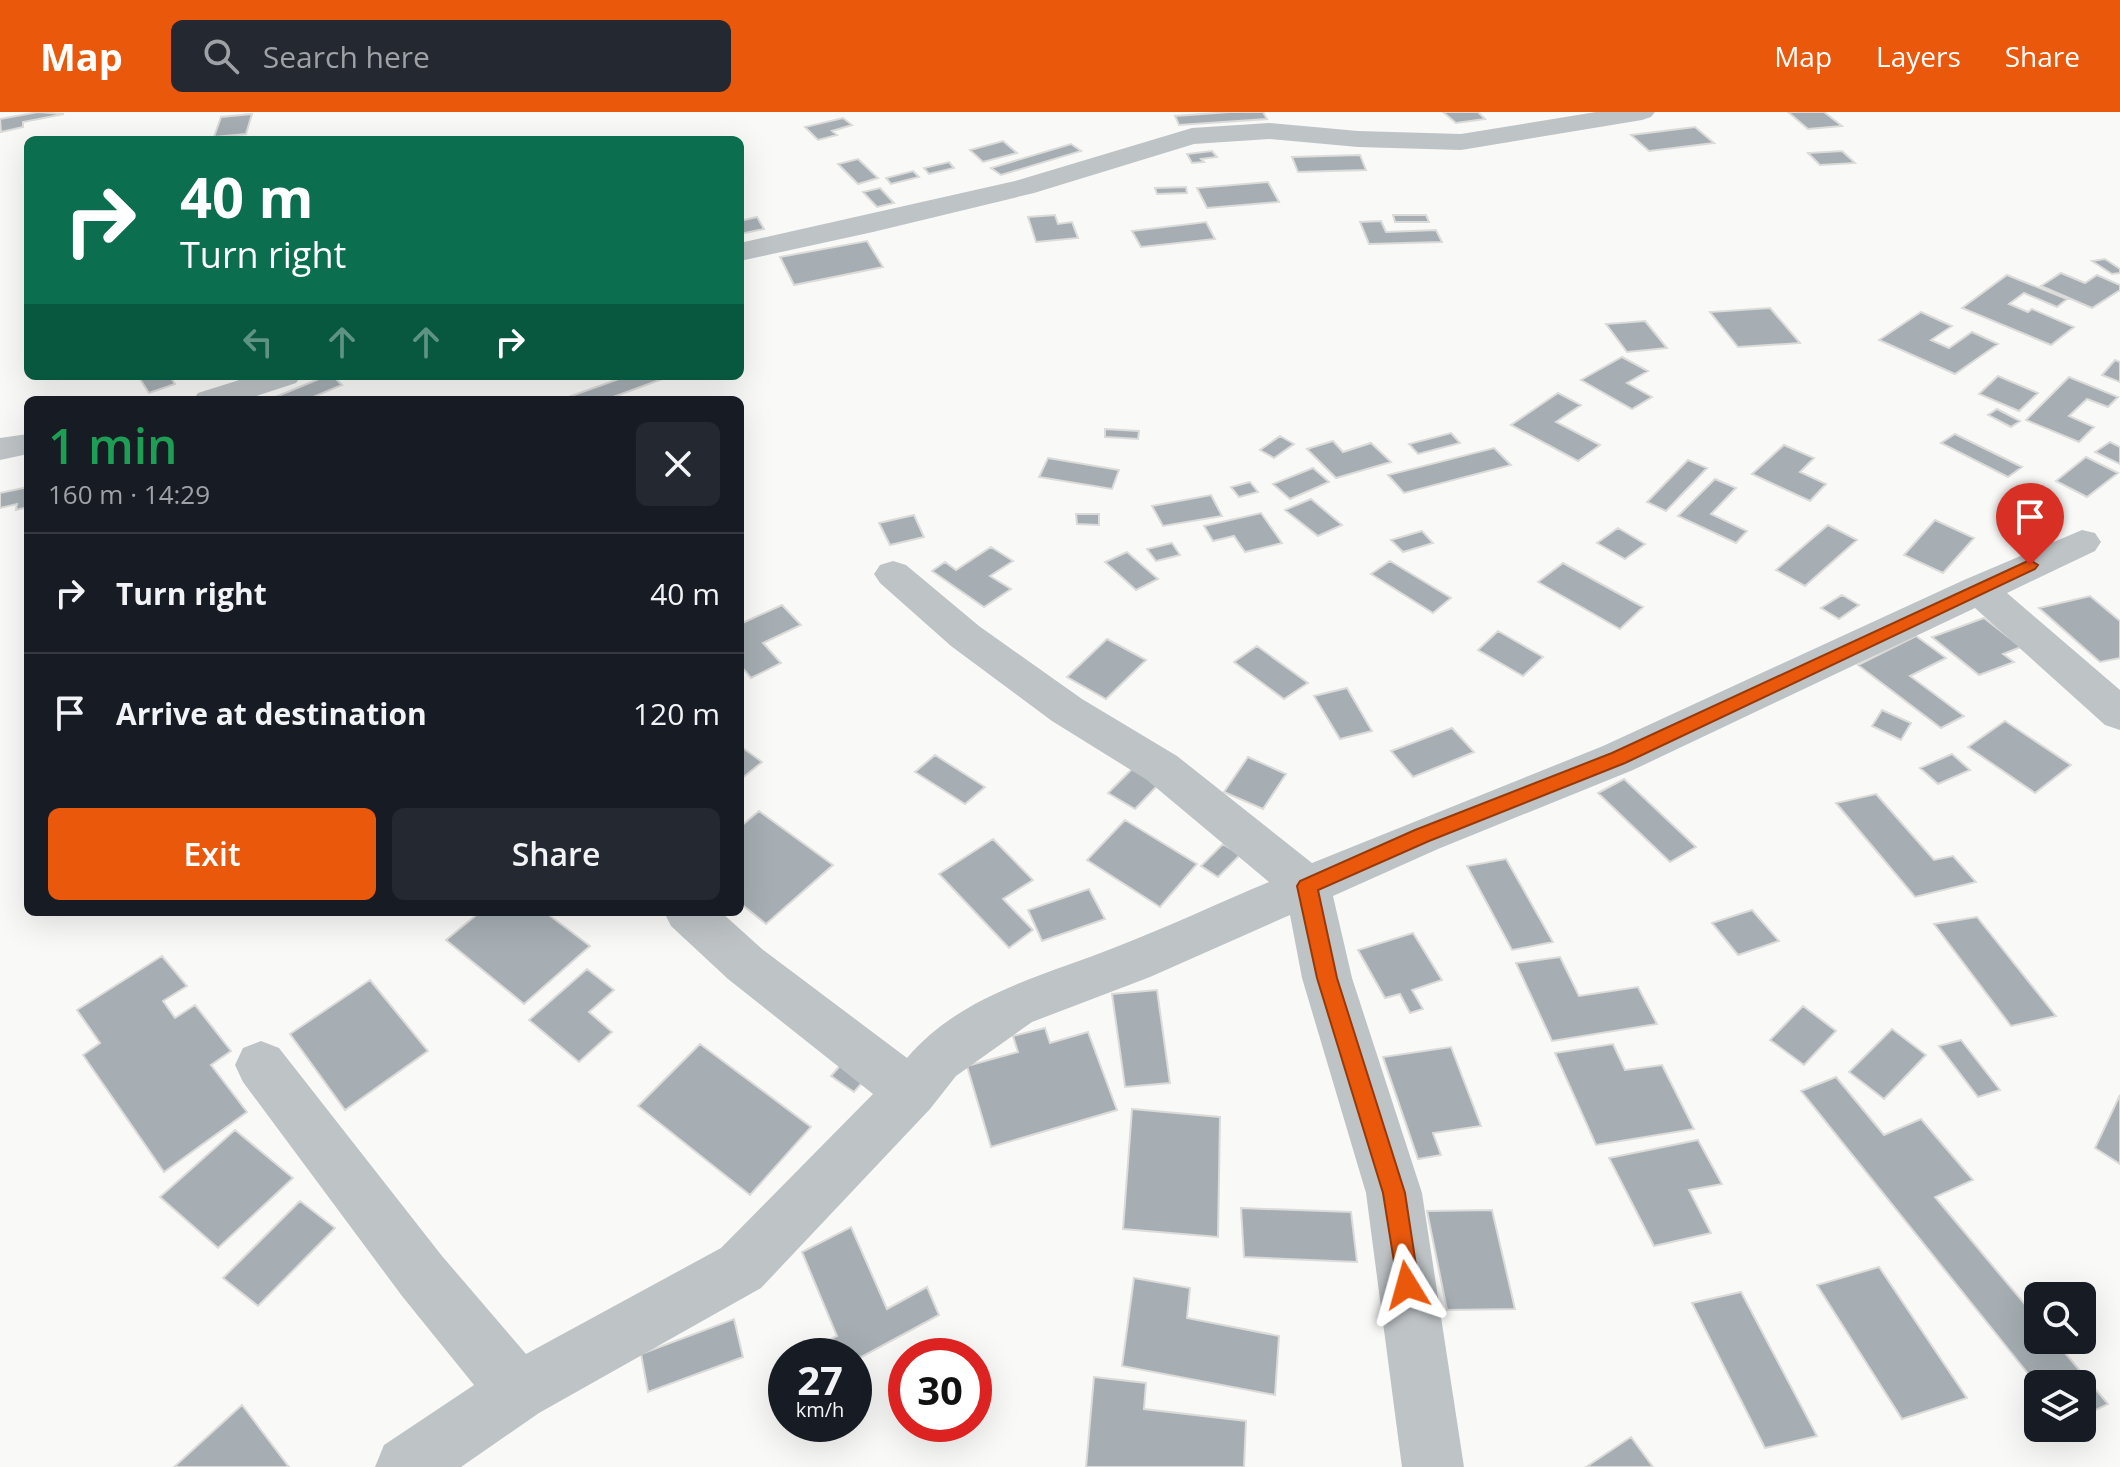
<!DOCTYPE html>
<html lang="en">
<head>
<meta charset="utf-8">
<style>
	body { margin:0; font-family:"Open Sans",sans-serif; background:#242831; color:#f1f3f6; height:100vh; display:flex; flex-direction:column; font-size:30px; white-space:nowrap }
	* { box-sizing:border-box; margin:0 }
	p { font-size:26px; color:#9ea1a6 }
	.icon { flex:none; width:44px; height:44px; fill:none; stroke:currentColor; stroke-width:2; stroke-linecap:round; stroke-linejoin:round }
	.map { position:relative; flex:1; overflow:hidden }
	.sheet { position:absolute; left:24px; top:284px; width:720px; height:520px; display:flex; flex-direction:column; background:#171b24; border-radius:12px; box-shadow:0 8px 32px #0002 }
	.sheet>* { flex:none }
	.banner { position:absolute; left:24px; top:24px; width:720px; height:244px; border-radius:12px; box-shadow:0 8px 32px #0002; background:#0b6e4f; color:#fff; overflow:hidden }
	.fabs { position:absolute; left:2024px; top:1170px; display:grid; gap:16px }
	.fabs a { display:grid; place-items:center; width:72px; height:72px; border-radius:12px; background:#171b24; box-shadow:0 8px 32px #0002; font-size:40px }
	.speed { position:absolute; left:768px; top:1226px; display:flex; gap:16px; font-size:40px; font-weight:700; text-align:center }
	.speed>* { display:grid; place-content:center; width:104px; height:104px; border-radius:50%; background:#171b24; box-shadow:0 8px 32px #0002; line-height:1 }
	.speed small { font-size:20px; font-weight:400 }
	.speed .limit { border:12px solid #d22; background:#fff; color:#111 }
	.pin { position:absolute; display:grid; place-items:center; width:68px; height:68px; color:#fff; margin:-82px -34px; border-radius:50% 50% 50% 0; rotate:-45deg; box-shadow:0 0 8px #0007 }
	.pin .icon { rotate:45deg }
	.me { position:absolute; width:88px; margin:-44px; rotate:352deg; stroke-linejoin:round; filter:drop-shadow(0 0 6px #0008) }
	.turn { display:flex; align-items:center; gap:28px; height:168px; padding:0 24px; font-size:36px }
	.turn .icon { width:104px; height:104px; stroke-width:2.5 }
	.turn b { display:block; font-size:56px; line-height:68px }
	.lanes { display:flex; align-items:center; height:76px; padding:0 24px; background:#0003; justify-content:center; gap:40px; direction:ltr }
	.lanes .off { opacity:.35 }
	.round { display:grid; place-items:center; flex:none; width:84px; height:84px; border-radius:12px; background:#242831 }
	.headline { display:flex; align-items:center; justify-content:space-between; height:136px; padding:0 24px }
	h1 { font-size:48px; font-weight:600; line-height:60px; color:#1e9e55 }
	.action { display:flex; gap:16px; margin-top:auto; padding:16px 24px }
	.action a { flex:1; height:92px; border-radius:12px; background:#ea580c; color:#fff; font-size:32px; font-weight:600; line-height:92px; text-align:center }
	.action a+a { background:#242831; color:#f1f3f6 }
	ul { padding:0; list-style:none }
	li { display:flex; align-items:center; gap:24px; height:120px; padding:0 24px; border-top:2px solid #363941 }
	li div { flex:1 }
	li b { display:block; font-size:30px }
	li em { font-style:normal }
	header { display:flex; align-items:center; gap:48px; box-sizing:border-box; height:112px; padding:0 40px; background:#ea580c; color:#fff }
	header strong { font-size:38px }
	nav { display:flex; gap:44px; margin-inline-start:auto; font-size:28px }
	.search { width:560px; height:72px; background:#242831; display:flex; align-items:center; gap:20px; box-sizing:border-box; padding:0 28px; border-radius:12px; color:#9ea1a6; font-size:30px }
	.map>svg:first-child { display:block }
	.building { fill:#a6aeb3; stroke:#dbdbd9; stroke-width:2 }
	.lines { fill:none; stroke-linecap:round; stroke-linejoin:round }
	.minor { fill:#bec3c6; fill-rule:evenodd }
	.route { fill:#ea580c; stroke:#983908; stroke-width:2 }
</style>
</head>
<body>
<header>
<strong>Map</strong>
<div class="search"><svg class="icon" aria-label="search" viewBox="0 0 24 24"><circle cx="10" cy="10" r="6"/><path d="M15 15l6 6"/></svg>Search here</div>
<nav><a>Map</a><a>Layers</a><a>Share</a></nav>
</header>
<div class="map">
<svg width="2120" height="1355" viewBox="0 0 2120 1355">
	<rect width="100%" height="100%" fill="#f9f9f7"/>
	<!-- building -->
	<path class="building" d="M38,0L64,2L23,10V15L1,20L0,7Z
		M1230,0H1263L1267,7L1179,13L1175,4Z
		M1443,0H1478L1485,7L1456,11Z
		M1788,0H1824L1842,14L1808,17Z
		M252,2L246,22L214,25L221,5Z
		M843,6L852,13L832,19L837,23L818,28L805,15Z
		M1695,15L1714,31L1649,39L1631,23Z
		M1003,29L1017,41L983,50L970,38Z
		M1071,32L1081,39L1001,63L991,56Z
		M1212,39L1217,45L1201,47L1204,50L1192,51L1187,42Z
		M1842,39L1855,51L1820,53L1808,41Z
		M1360,43L1366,58L1298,60L1292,45Z
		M858,47L878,66L858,72L838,52Z
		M949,50L954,56L929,62L924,56Z
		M913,59L919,65L891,72L886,66Z
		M1268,70L1279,90L1207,96L1197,76Z
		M1186,75L1187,81L1157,82L1155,76Z
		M880,76L894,91L877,95L863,80Z
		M1055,103L1058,112L1072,110L1078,126L1036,130L1028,105Z
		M1393,103H1426L1429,110H1395Z
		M757,105L764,117L740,122V109Z
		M1381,109L1386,120L1436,118L1442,130L1369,132L1360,110Z
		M1206,110L1215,127L1141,135L1132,119Z
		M867,129L883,155L794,173L780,145Z
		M2105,147L2120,157V161L2112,162L2092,149Z
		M2061,161L2085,171L2097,163L2120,173V178L2092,196L2041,174Z
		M2007,163L2067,187L2057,195L2024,181L2009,192L2028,200L2032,197L2074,215L2051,233L1962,196Z
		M1770,196L1800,231L1738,235L1710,200Z
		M1921,200L1952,214L1931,228L1949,236L1972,220L1998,232L1955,262L1879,228Z
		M1645,209L1667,236L1627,240L1606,212Z
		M1622,245L1648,259L1627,271L1652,285L1632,297L1581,268Z
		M2115,248L2120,250V270L2102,263Z
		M138,264H170L175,272L149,281Z
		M326,264H333L342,273L306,288L273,286Z
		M627,264L665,266L605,288H560Z
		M1998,264L2038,281L2019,299L1979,282Z
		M2069,265L2118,285L2108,295L2087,287L2069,304L2094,315L2079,330L2026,308Z
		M1558,281L1581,293L1556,310L1600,333L1578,349L1511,313Z
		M1997,297L2020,309L2011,315L1988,303Z
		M1105,317L1139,319L1138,327L1105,325Z
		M1451,321L1460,331L1418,342L1409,332Z
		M1955,322L2022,355L2008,365L1941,331Z
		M1280,324L1294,332L1274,346L1260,338Z
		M1333,329L1343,340L1371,331L1391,350L1336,366L1307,337Z
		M2110,330L2120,335V352L2095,340Z
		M1784,333L1814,346L1800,360L1826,372L1810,389L1752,362Z
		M1494,336L1511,353L1404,381L1388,363Z
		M2086,345L2118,361L2087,385L2056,369Z
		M1048,346L1119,358L1112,377L1039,365Z
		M1688,348L1707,356L1666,399L1647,390Z
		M1313,356L1329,370L1290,387L1273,372Z
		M1715,367L1736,376L1711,402L1747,419L1736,431L1678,404Z
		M1250,370L1258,380L1239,385L1231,375Z
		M28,375V395L16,398L17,392L0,396V381Z
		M1211,383L1222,404L1163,414L1152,394Z
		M1311,387L1342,413L1318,424L1285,398Z
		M1261,401L1282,431L1245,440L1234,424L1213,429L1204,414Z
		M1076,402H1099V413L1077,412Z
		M914,403L924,425L890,433L879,411Z
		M1935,408L1974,426L1943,461L1904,443Z
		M1828,413L1857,428L1805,474L1776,458Z
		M1618,416L1645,432L1625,447L1597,431Z
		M1422,419L1433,431L1403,440L1391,428Z
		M1172,431L1180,443L1156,449L1147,437Z
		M991,435L1013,449L990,464L1011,477L984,495L932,459L945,450L956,458Z
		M1127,440L1158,467L1136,478L1105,450Z
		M1390,449L1451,486L1433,501L1371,462Z
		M1563,451L1643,495L1620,517L1538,470Z
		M1842,483L1859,493L1839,507L1821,496Z
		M2090,484L2120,509V546L2100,550L2039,496Z
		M782,493L801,513L763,531L781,551L751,566L740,553V512Z
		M1984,506L2021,535L2003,542L2014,550L1979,563L1932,525Z
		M1498,519L1543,545L1523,564L1478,538Z
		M1916,524L1946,546L1910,564L1964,604L1941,616L1858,553Z
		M1107,527L1146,548L1106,587L1067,565Z
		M1257,534L1308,571L1284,587L1234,550Z
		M1347,576L1372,619L1340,627L1314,584Z
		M1882,598L1911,611L1901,628L1872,614Z
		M2005,609L2071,653L2035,681L1968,635Z
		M1452,616L1474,640L1413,665L1391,639Z
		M740,634L762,650L740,668Z
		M1952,642L1970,658L1938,672L1920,656Z
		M935,643L985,675L965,692L915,660Z
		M1248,645L1286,662L1263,697L1224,680Z
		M1133,656L1159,672L1135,697L1108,681Z
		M1624,667L1696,735L1670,750L1598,681Z
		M1876,682L1934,748L1953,744L1976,770L1915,785L1836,691Z
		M759,699L833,753L766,812L740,791V715Z
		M1125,708L1197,752L1160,795L1087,748Z
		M993,727L1033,768L1003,787L1033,818L1009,836L939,762Z
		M1223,732L1240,743L1218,765L1201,754Z
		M1506,747L1553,830L1512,838L1467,754Z
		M1089,777L1105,807L1042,829L1028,798Z
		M1752,798L1779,829L1738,843L1712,811Z
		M480,800H545L590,834L524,892L446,828Z
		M1977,805L2056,904L2011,914L1934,812Z
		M1413,821L1442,868L1412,878L1423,897L1410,901L1400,882L1385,886L1358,838Z
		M162,844L187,874L163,889L175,906L195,893L231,939L211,953L247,1000L164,1060L83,943L100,931L77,898Z
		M1560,845L1579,884L1638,875L1657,912L1552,929L1516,851Z
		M587,857L614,878L589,900L612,920L579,950L529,908Z
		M370,868L428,939L345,998L290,922Z
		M1157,878L1170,971L1125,975L1112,882Z
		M1803,894L1836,919L1804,953L1770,928Z
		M1045,916L1050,931L1088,920L1117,998L991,1035L967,954L1018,940L1013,924Z
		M1892,917L1926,943L1884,987L1849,960Z
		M1961,928L2000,978L1978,985L1939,934Z
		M700,932L811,1015L750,1083L638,994Z
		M1613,932L1625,958L1662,953L1694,1017L1596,1033L1555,941Z
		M1451,935L1481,1014L1433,1021L1441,1043L1418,1047L1383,945Z
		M844,949L867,965L854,980L831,964Z
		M1836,965L1884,1023L1921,1007L1973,1068L1935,1085L2038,1208V1228H2054L2108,1292L2082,1305V1272L2038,1274L1801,979Z
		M2120,983V1052L2095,1036Z
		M1132,997L1220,1005L1218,1125L1123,1117Z
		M235,1018L293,1066L218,1136L160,1085Z
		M1698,1028L1722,1072L1689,1078L1711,1121L1654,1134L1609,1046Z
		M300,1089L335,1116L258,1194L223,1166Z
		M1241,1096L1351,1100L1357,1150L1244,1145Z
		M1492,1098L1515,1197L1447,1198L1427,1099Z
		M851,1115L887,1197L927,1175L939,1203L854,1249V1244H825L820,1232L837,1224L802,1140Z
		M1879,1155L1967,1286L1902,1307L1817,1173Z
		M1134,1166L1190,1176L1187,1206L1279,1224L1275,1283L1122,1254Z
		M1741,1180L1817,1324L1765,1336L1692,1191Z
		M734,1207L743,1245L648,1280L641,1242Z
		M1094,1265L1146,1271L1144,1297L1246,1309L1244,1355H1086Z
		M242,1293L289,1355H174Z
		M1631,1325L1653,1355H1586Z"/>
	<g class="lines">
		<!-- minor -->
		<path class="minor" d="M1596,0H1655L1651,5L1642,8L1461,38L1358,35L1269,27L1194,32L1034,81L873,120L740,149V131L1015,69L1192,16L1269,11L1358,19L1461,22Z
			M252,264H301L296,271L244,288H193L198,281Z
			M28,322V342L0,348V326Z
			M2082,418L2095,421L2101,430L2095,439L2007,481L2120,578V618L2105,613L1975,496L1633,658L1438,737L1333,784L1352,866L1422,1081L1464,1355H1402L1366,1081L1302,866L1290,803L1150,865L1032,910L956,964L930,997L761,1176L539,1301L461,1355H375L384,1333L474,1273L402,1184L243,970L235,953L243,936L261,929L279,936L442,1144L526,1242L721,1136L873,982L728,867L671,814L664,800H721L762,837L907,946C960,883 1043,864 1116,835C1168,815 1218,791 1269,770L1147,668L1052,609L951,534L880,471L874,462L880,453L893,449L906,453L979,514L1082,587L1177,644L1312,751L1603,634L1964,468Z"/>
	</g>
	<!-- route -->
	<path class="route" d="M2030,448L2038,453L2035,457L1625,651L1429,729L1318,778L1337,866L1405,1081L1419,1173L1415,1181L1407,1185L1399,1181L1383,1081L1317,866L1297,774L1300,769L1415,718L1612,641Z"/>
</svg>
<div class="fabs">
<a><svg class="icon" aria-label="search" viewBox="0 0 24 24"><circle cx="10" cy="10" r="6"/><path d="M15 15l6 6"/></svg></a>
<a><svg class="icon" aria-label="layers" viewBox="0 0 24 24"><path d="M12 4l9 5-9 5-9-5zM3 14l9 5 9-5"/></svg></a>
</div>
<div class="speed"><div>27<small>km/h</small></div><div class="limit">30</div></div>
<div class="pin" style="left:2030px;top:453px;background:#d93025"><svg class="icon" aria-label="arrive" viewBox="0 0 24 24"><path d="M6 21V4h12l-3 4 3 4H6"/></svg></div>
<svg class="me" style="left:1407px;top:1173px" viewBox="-20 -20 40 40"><path d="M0-17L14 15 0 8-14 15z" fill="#ea580c" stroke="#fff" stroke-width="4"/></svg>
<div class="banner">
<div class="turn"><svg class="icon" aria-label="right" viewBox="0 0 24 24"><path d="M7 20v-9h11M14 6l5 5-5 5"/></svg><div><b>40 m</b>Turn right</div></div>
<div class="lanes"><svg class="icon off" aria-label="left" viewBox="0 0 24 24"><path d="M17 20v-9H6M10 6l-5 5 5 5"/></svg><svg class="icon off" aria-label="ahead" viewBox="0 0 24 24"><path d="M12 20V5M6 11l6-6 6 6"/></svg><svg class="icon off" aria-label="ahead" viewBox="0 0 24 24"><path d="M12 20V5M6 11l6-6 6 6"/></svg><svg class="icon" aria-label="right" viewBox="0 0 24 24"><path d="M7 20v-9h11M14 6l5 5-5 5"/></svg></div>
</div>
<section class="sheet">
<div class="headline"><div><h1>1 min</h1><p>160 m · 14:29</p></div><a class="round"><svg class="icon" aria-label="close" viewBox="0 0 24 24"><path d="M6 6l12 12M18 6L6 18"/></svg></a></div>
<ul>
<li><svg class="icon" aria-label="right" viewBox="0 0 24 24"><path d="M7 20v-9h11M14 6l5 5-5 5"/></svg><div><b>Turn right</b></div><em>40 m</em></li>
<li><svg class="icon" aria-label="arrive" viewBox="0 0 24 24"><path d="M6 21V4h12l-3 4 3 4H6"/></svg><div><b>Arrive at destination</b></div><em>120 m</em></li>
</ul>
<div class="action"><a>Exit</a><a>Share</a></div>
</section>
</div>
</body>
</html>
